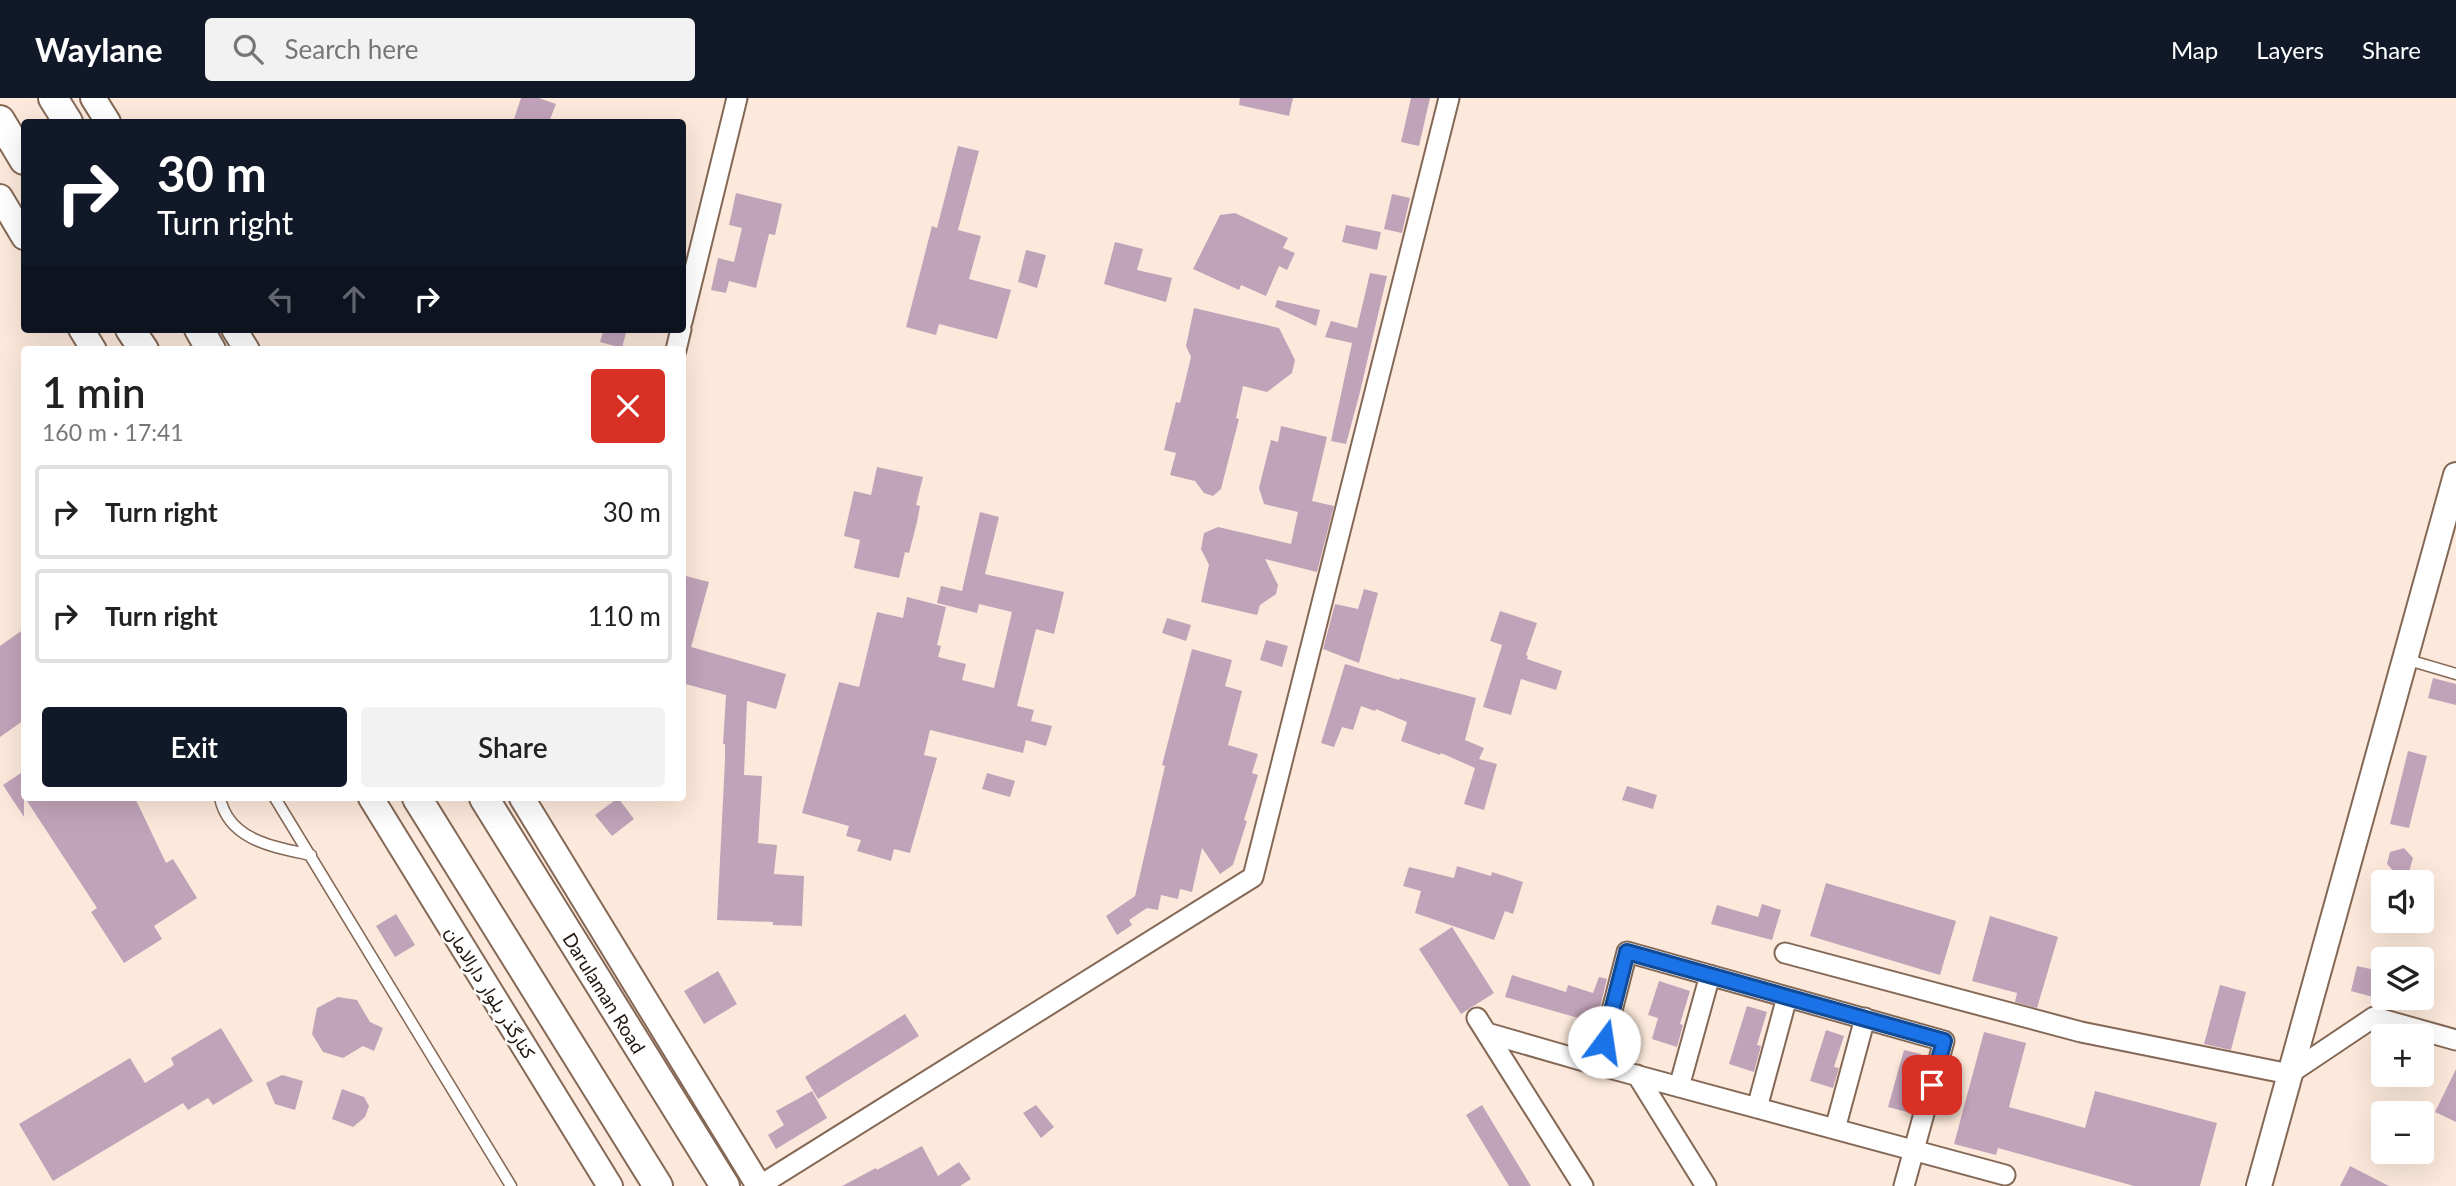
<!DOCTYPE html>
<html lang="en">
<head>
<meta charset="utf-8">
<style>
	body { margin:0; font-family:Lato,Vazirmatn,sans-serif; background:#f2f2f2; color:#222; height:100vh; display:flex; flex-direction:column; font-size:26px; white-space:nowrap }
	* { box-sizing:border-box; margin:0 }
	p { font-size:23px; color:#767676 }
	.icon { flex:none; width:38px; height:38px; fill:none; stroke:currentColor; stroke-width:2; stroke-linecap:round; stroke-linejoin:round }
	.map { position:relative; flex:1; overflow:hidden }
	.sheet { position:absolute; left:21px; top:248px; width:665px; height:455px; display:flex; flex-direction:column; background:#fff; border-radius:7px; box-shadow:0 7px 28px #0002 }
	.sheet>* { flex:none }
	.hud { position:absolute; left:21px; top:21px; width:665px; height:214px; border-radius:7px; box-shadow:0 7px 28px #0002; background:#111827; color:#fff; overflow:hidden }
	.tools { position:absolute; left:2371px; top:772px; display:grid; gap:14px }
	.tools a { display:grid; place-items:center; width:63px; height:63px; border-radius:7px; background:#fff; box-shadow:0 7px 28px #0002; font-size:35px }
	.pin { position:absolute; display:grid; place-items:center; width:60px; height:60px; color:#fff; margin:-30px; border-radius:14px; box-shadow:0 4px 10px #0006 }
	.me { position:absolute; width:77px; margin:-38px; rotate:14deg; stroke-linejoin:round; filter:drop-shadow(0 0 5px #0008) }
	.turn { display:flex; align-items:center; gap:24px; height:147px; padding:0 21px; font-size:32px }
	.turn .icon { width:91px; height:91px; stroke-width:2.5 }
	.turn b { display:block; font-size:49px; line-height:60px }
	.lanes { display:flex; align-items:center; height:66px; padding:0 21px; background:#0003; justify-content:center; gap:35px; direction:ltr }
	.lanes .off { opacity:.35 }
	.round { display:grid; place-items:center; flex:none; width:74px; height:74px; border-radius:7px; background:#f2f2f2 }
	.head { display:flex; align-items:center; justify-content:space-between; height:119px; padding:0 21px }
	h1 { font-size:42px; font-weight:600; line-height:52px }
	.cta { display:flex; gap:14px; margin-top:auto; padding:14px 21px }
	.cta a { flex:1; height:80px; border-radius:7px; background:#111827; color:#fff; font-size:28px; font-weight:600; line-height:80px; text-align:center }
	.cta a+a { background:#f2f2f2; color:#222 }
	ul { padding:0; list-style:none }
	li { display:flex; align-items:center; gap:21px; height:94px; margin:0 14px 10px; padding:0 7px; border:4px solid #e0e0e0; border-radius:7px }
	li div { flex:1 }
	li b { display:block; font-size:26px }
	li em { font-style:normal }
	header { display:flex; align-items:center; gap:42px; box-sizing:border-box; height:98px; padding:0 35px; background:#111827; color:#fff }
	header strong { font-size:33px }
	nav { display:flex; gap:38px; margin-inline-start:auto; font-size:24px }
	.search { width:490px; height:63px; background:#f2f2f2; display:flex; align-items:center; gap:18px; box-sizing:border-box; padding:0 24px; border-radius:7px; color:#767676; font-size:26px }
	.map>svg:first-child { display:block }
	.building { fill:#c1a3b9 }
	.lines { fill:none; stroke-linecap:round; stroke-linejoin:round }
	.service-casing { stroke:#846855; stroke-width:13 }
	.minor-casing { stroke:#846855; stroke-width:23 }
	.tertiary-casing { stroke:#846855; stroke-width:28 }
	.secondary-casing { stroke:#846855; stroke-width:32 }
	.service { stroke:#fff; stroke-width:10 }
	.minor { stroke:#fff; stroke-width:19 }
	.tertiary { stroke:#fff; stroke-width:24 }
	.secondary { stroke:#fff; stroke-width:28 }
	.route-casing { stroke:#114b97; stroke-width:18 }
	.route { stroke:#1a73e8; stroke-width:12 }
	.labels { text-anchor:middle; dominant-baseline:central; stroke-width:5; stroke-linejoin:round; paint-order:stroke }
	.street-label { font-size:19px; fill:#241911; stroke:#fff }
</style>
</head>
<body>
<header>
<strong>Waylane</strong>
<div class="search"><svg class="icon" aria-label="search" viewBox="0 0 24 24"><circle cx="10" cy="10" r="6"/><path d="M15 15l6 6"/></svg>Search here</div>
<nav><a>Map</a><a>Layers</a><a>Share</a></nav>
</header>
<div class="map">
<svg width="2456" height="1088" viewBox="0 0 2456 1088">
	<rect width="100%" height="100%" fill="#fce9db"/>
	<!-- building -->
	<path class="building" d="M521,0H539L556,6L549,24H513Z
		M1240,0H1293L1289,18L1239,7Z
		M1411,0H1430L1419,48L1401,44Z
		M958,48L979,53L958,132L981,138L969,181L1011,192L997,241L939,226L936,237L906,229L932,128L937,130Z
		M736,95L782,106L775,137L769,136L756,190L729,183L726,195L711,192L718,160L734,164L742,130L729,127Z
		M1392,96L1410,100L1402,135L1384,131Z
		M1235,115L1288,140L1283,150L1295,155L1287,172L1279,168L1266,198L1241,187L1239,192L1193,171L1220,117Z
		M1346,127L1381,134L1377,152L1342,144Z
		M1115,144L1143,151L1137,172L1172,180L1166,204L1104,186Z
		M1026,152L1046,157L1037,190L1018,184Z
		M1370,175L1387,178L1360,294L1346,346L1331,343L1352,245L1325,239L1331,223L1357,230Z
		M1277,202L1320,212L1316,228L1275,209Z
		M1194,210L1279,230L1295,262L1292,275L1267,294L1243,288L1236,320L1239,321L1221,391L1213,398L1204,395L1195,383L1170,377L1176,355L1164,352L1176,304L1180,305L1191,259L1186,248Z
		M604,231H627L622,250L600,244Z
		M1281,328L1327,339L1312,403L1334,408L1317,474L1265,461L1278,487L1276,496L1260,507L1257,517L1201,504L1209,467L1201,451L1204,435L1218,429L1291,446L1298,414L1264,406L1259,390L1271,342L1278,344Z
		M877,369L923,379L916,407L920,408L917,424L909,455L905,454L899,480L854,470L860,442L844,438L854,393L871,397Z
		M980,414L999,419L985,476L1064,494L1054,536L1036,531L1017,608L1034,612L1031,623L1052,628L1046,648L1026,642L1023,655L930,632L924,657L937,660L910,755L894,751L891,763L857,753L861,742L846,738L849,728L802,715L839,584L859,589L877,514L903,520L907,499L946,509L937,547L941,548L938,559L966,566L962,582L994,590L1012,514L979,506L977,515L937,505L941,488L962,493Z
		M682,477L709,484L691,549L786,576L776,611L747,603L744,677L762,678L758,745L777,747L774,776L804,778L802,828L773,827V824L717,822L725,662V646H723L726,597L682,585Z
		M1364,491L1378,495L1359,565L1323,551L1335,506L1358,511Z
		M1500,513L1537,525L1526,557L1528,558L1527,561L1562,573L1556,592L1521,581L1511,617L1483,609L1502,547L1490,543Z
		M1167,520L1191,527L1186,543L1162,535Z
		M24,531V622L0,639V548Z
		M1266,542L1288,548L1282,569L1260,562Z
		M1192,551L1232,562L1225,588L1242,593L1228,647L1258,656L1252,675L1258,677L1244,722L1247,723L1233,767L1220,776L1202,750L1192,794L1180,791L1178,801L1161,797L1158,812L1147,810L1129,822L1132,827L1117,837L1106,818L1135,798L1165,668L1162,667Z
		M1345,566L1399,582L1400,580L1476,600L1465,642L1484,650L1479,661L1497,666L1484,712L1464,706L1475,670L1441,655L1440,657L1401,643L1407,624L1376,611L1375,613L1361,608L1353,632L1342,629L1334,649L1321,645Z
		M2433,580L2456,586V607L2428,600Z
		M2408,653L2427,658L2409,730L2390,726Z
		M24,673V719L3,687Z
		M987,675L1015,683L1010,699L982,691Z
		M1627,688L1657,697L1653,711L1622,702Z
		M25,700H135L166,765L173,761L197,800L154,828L162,841L124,865L91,814L97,810Z
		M618,700L634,721L612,738L595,717Z
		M2404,750L2413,760L2409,774L2397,777L2387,766L2390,754Z
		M1457,768L1491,778L1492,774L1523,784L1513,816L1505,813L1494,842L1415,815L1421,793L1403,788L1409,769L1454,780Z
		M1826,785L1956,823L1940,877L1810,838Z
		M1762,806L1781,812L1772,842L1711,826L1717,807L1758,819Z
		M396,816L415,847L395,859L376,828Z
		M1990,818L2058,839L2037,910L2015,904L2017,895L1972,883Z
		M1452,829L1494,895L1461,916L1419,851Z
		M2357,868L2384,874V902L2351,893Z
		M718,873L737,906L704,926L684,893Z
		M1512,877L1566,894L1568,887L1593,895L1599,879L1607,881L1596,925L1505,899Z
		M1659,883L1690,893L1680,926L1683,927L1677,949L1652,941L1658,920L1648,917Z
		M2220,887L2246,894L2231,952L2204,946Z
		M338,899L357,902L370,924L383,930L374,953L363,948L343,960L323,954L312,936L317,910Z
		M1747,908L1767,914L1757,947L1761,948L1754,974L1729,966Z
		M905,916L919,938L818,1001L805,979Z
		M221,930L253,983L213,1007L208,1000L188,1012L183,1005L53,1083L19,1026L130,960L145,985L174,967L171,960Z
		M1826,932L1844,938L1834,969L1839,970L1833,990L1810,983Z
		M1984,934L2026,945L2009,1009L2085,1030L2095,993L2217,1025L2200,1088H2134L1998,1050L1996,1057L1954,1046Z
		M1904,952L1921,956L1912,991L1917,992L1911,1015L1888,1009Z
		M2456,971V1024L2435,1014Z
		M282,977L303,983L295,1012L275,1006L266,985Z
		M342,991L364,999L369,1008L365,1019L353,1029L332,1021Z
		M812,993L827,1020L776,1051L768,1037L784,1027L776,1013Z
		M1036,1007L1054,1029L1041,1040L1023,1015Z
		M1482,1007L1531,1088H1509L1466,1017Z
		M922,1048L938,1078L959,1064L971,1081L960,1088H842L876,1070L877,1072Z
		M2350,1068L2389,1088H2340Z"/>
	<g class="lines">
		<!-- service casing -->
		<g class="service-casing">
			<path id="service" d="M2405,561L2456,576
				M220,700C229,743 275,749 311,757
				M275,700L511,1088"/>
		</g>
		<!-- minor casing -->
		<g class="minor-casing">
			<path id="minor" d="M682,224L737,0
				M676,252L681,231
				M1785,855L2081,934L2289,976L2374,919L2456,942
				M1477,920L1583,1088
				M1487,935L1598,967
				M1637,977L1706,1088
				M1679,989L1710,877
				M1757,1010L1787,899
				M1835,1031L1865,920
				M759,1088L1253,779L1449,0
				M1904,1088L1944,943L1627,854L1598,967L2005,1077"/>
		</g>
		<!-- tertiary casing -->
		<g class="tertiary-casing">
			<path id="tertiary" d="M93,0L108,24
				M0,99L24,139
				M81,231L94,252
				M234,231L247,252
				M371,700L610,1088
				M522,700L759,1088
				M2259,1088L2456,377"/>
		</g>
		<!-- secondary casing -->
		<g class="secondary-casing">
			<g id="secondary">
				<path d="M53,0L68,24"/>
				<path d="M0,22L24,62"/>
				<path d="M130,231L144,252"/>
				<path d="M199,231L211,252"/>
				<path d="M417,700L658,1088"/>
				<path id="s1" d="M484,700L725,1088"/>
			</g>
		</g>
		<!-- service -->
		<use href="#service" class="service"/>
		<!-- minor -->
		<use href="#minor" class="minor"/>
		<!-- tertiary -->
		<use href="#tertiary" class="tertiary"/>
		<!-- secondary -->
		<use href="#secondary" class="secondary"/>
	</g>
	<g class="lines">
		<!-- route casing -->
		<g class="route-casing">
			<path id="route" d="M1604,944L1627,854L1944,943L1932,987"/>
		</g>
		<!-- route -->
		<use href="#route" class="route"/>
	</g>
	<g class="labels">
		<!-- street labels -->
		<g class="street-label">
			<text transform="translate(491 894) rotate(58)">کنارگذر بلوار دارالامان</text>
			<text stroke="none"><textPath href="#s1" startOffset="229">Darulaman Road</textPath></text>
		</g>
	</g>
</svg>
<div class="tools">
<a><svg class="icon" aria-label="sound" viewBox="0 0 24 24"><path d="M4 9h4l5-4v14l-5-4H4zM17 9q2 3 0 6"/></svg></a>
<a><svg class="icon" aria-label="layers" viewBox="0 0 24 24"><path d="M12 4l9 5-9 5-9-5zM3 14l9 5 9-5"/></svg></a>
<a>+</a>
<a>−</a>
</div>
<div class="pin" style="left:1932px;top:987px;background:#d93025"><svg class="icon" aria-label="arrive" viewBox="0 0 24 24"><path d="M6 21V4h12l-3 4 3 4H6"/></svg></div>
<svg class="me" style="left:1604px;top:944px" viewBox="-20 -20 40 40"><circle r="19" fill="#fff"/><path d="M0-13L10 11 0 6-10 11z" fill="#1a73e8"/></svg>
<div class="hud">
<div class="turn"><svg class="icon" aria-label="right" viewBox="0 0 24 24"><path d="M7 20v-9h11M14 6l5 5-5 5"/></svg><div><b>30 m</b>Turn right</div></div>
<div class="lanes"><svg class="icon off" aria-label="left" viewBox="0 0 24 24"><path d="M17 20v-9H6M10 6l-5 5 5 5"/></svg><svg class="icon off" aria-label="ahead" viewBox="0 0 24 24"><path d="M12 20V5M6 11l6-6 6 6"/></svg><svg class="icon" aria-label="right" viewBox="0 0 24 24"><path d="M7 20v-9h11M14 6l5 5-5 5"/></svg></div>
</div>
<section class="sheet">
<div class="head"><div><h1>1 min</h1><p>160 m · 17:41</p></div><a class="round" style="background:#d93025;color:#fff"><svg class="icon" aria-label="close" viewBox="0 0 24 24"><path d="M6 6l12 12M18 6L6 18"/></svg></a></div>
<ul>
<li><svg class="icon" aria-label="right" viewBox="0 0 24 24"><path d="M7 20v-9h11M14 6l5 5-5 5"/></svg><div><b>Turn right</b></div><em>30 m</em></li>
<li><svg class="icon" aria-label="right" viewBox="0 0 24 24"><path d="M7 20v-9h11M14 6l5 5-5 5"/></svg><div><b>Turn right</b></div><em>110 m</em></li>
</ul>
<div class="cta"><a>Exit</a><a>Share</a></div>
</section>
</div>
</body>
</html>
